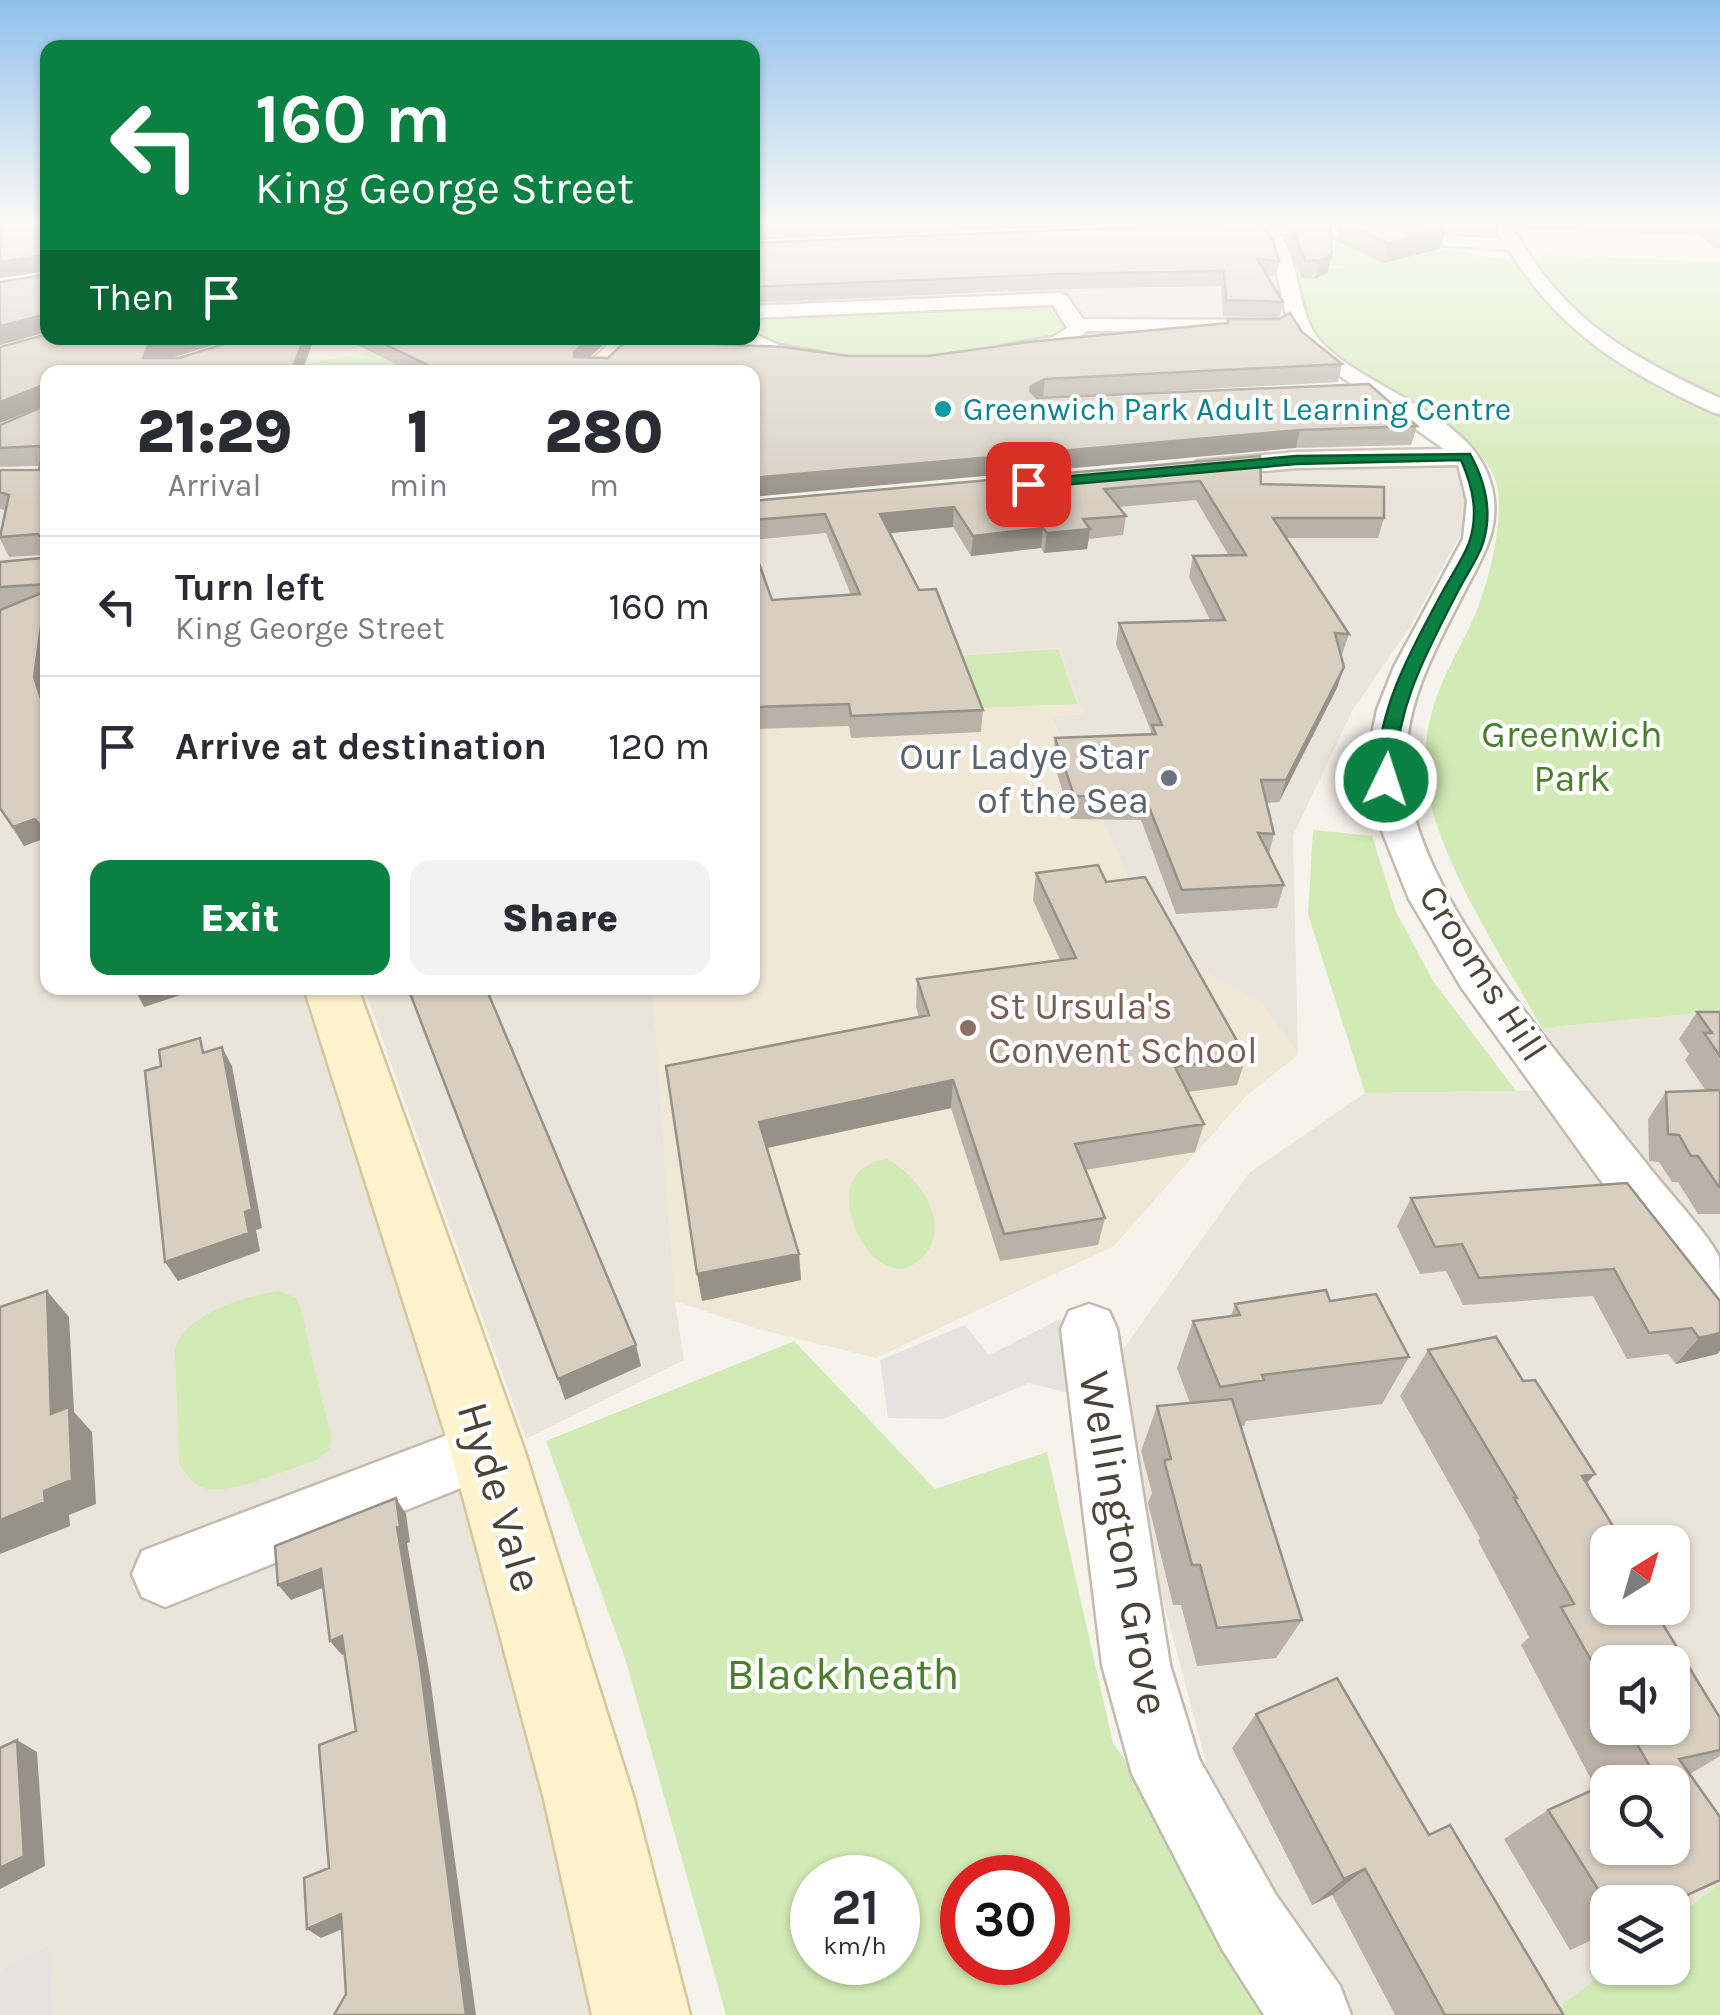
<!DOCTYPE html>
<html lang="en">
<head>
<meta charset="utf-8">
<style>
	body { margin:0; font-family:Karla,sans-serif; background:#f2f2f3; color:#2b2b33; height:100vh; display:flex; flex-direction:column; font-size:38px; white-space:nowrap }
	* { box-sizing:border-box; margin:0 }
	p { font-size:32px; color:#7c7c81 }
	.icon { flex:none; width:55px; height:55px; fill:none; stroke:currentColor; stroke-width:2; stroke-linecap:round; stroke-linejoin:round }
	.map { position:relative; flex:1; overflow:hidden }
	.drawer { position:absolute; left:40px; top:365px; width:720px; height:630px; display:flex; flex-direction:column; background:#fff; border-radius:20px; box-shadow:0 2px 8px #0004 }
	.drawer>* { flex:none }
	.banner { position:absolute; left:40px; top:40px; width:720px; height:305px; border-radius:20px; box-shadow:0 2px 8px #0004; background:#0b8043; color:#fff; overflow:hidden }
	.needle { width:65px; rotate:37deg }
	.buttons { position:absolute; left:1590px; top:1525px; display:grid; gap:20px }
	.buttons a { display:grid; place-items:center; width:100px; height:100px; border-radius:20px; background:#fff; box-shadow:0 2px 8px #0004; font-size:50px }
	.speed { position:absolute; left:790px; top:1855px; display:flex; gap:20px; font-size:50px; font-weight:700; text-align:center }
	.speed>* { display:grid; place-content:center; width:130px; height:130px; border-radius:50%; background:#fff; box-shadow:0 2px 8px #0004; line-height:1 }
	.speed small { font-size:25px; font-weight:400 }
	.speed .limit { border:15px solid #d22; background:#fff; color:#111 }
	.pin { position:absolute; display:grid; place-items:center; width:85px; height:85px; color:#fff; margin:-42px; border-radius:20px; box-shadow:0 5px 15px #0006 }
	.me { position:absolute; width:110px; margin:-55px; rotate:4deg; stroke-linejoin:round; filter:drop-shadow(0 0 8px #0008) }
	.turn { display:flex; align-items:center; gap:35px; height:210px; padding:0 50px; font-size:45px }
	.turn .icon { width:130px; height:130px; stroke-width:2.5 }
	.turn b { display:block; font-size:70px; line-height:85px }
	.then { display:flex; align-items:center; height:95px; padding:0 50px; background:#0003; gap:20px; font-size:38px }
	.eta { display:flex; justify-content:space-evenly; align-items:center; height:170px; text-align:center }
	.eta b { font-size:60px; font-weight:800; line-height:70px }
	.action { display:flex; gap:20px; margin-top:auto; padding:20px 50px }
	.action a { flex:1; height:115px; border-radius:20px; background:#0b8043; color:#fff; font-size:40px; font-weight:800; line-height:115px; text-align:center }
	.action a+a { background:#f2f2f3; color:#2b2b33 }
	ul { padding:0; list-style:none }
	li { display:flex; align-items:center; gap:30px; height:140px; padding:0 50px; border-top:2px solid #e1e1e2 }
	li div { flex:1 }
	li b { display:block; font-size:38px }
	li em { font-style:normal }
	.map>svg:first-child { display:block }
	.residential { fill:#eae5da; fill-rule:evenodd }
	.education { fill:#efe8d6 }
	.green { fill:#d2eab5; fill-rule:evenodd }
	.parking { fill:#e5e3e0 }
	.lines { fill:none; stroke-linecap:round; stroke-linejoin:round }
	.street-casing { stroke:#c2bbae; stroke-width:5 }
	.secondary-casing { stroke:#d6c79b; stroke-width:5 }
	.street { fill:#fff; fill-rule:evenodd }
	.secondary { fill:#fff3cd; fill-rule:evenodd }
	.wall { fill:#bab2a6; fill-rule:evenodd }
	.shaded-wall { fill:#979187 }
	.building { fill:#d8cfc1; stroke:#979187; stroke-width:2.5 }
	.route { fill:#0b8043; stroke:#07532c; stroke-width:2.5 }
	.culture-dot { fill:#0f9aa8; stroke:#fff; stroke-width:4 }
	.worship-dot { fill:#6b7280; stroke:#fff; stroke-width:4 }
	.education-dot { fill:#8d6e63; stroke:#fff; stroke-width:4 }
	.labels { text-anchor:middle; dominant-baseline:central; stroke-width:8; stroke-linejoin:round; paint-order:stroke }
	.far-culture-label { font-size:32px; fill:#0d838f; stroke:#fff; text-anchor:start }
	.park-label { font-size:38px; fill:#4a7f2a; stroke:#fff }
	.worship-label { font-size:38px; fill:#5b616d; stroke:#fff; text-anchor:end }
	.street-label { font-size:38px; fill:#4b4439; stroke:#fff }
	.education-label { font-size:38px; fill:#785e54; stroke:#fff; text-anchor:start }
	.near-street-label { font-size:45px; fill:#4b4439; stroke:#fff }
	.near-park-label { font-size:45px; fill:#4a7f2a; stroke:#fff }
</style>
</head>
<body>
<div class="map">
<svg width="1720" height="2015" viewBox="0 0 1720 2015">
	<rect width="100%" height="100%" fill="#f6f3ec"/>
	<!-- residential -->
	<path class="residential" d="M1274,251L1289,324L1085,320L1067,297L1060,295L753,307L752,252Z
		M279,338H510L265,372H175Z
		M1457,463L1461,468L1466,507L1460,535L1410,627L1352,711L1293,836L1298,1055L1261,1002L1166,952L1050,716L1083,714L1060,648L753,668V514L1310,464Z
		M47,484L48,988H304L432,1388L509,1654L593,2015H0V488Z
		M364,988H653L675,1301L684,1360L526,1439Z
		M1720,1011V1883L1673,1920L1672,1902H1608L1610,1968L1548,2015H1355L1220,1815L1116,1423L1121,1352L1249,1173L1365,1093L1582,1090L1542,1028ZM1608,1542H1672V1608H1608ZM1608,1662H1672V1728H1608ZM1608,1782H1672V1848H1608Z"/>
	<!-- education -->
	<path class="education" d="M1060,648L1083,714L1050,717L1166,951L1261,1002L1298,1055L1246,1096L1114,1246L876,1358L758,1329L675,1301L653,988H752L753,668Z"/>
	<!-- green -->
	<path class="green" d="M1335,247L1461,250L1478,257L1544,260L1543,255L1720,262V1011L1542,1028C1499,951 1438,862 1424,774C1423,765 1425,753 1426,744C1432,693 1450,668 1471,624C1487,591 1509,510 1494,476C1465,410 1356,393 1317,336C1308,323 1303,294 1299,278L1314,279L1327,269L1343,267L1327,264V248Z
		M1047,305L1066,328L1055,338C973,351 841,375 763,340L759,318Z
		M370,352L411,364L372,372H265Z
		M1058,649L1077,704L753,716L752,670Z
		M1313,830L1372,836L1396,912L1433,981L1516,1091L1365,1093L1308,914Z
		M887,1159C922,1177 959,1234 914,1264C870,1294 808,1169 887,1159Z
		M280,1291L296,1298L300,1306L331,1437L329,1450L317,1460C290,1468 236,1493 208,1489C193,1486 186,1475 179,1463L175,1349C185,1314 247,1295 280,1291Z
		M794,1341L935,1489L1047,1452L1113,1743L1302,2015H726L625,1658L546,1441ZM812,1878H898V1962H812ZM962,1878H1048V1962H962Z
		M1720,1883V2015H1548L1610,1968H1672L1673,1920Z"/>
	<!-- parking -->
	<path class="parking" d="M1060,1319L1089,1398L1029,1383L943,1419L888,1418L880,1360L965,1325L989,1355Z
		M49,1946L52,2015H0V1971Z"/>
	<g class="lines">
		<!-- street casing -->
		<g class="street-casing">
			<path id="street" d="M1248,222L1502,239L1491,222H1508C1524,245 1538,271 1558,292C1601,341 1661,371 1720,398V414L1712,412C1625,371 1561,334 1509,250L1279,233C1303,266 1295,315 1323,344C1369,391 1471,414 1490,481C1502,519 1488,548 1470,581C1415,688 1379,747 1433,866C1482,972 1577,1075 1649,1167C1665,1188 1710,1236 1719,1257C1720,1274 1720,1307 1720,1325L1700,1318L1461,987L1409,899L1374,811L1368,754L1377,710L1394,667L1463,539L1467,501L1458,465L1296,468L1198,477L1185,469L1198,461L1296,452L1444,449L1306,352L1286,314L1271,246Z
				M1059,293L1066,295L1083,319L1260,320L1270,326L1260,332L1087,331L1067,347L1009,357L998,351L1001,346L1053,337L1067,328L1053,305L752,318V306Z
				M752,333L779,345L824,353L827,358L816,365L765,356L743,344L625,347L614,341L617,338H752Z
				M1089,1304L1109,1311L1117,1329L1170,1665L1199,1759L1276,1895L1340,1986L1351,2015H1264L1222,1949L1132,1774L1102,1665L1061,1329L1069,1311Z
				M487,1420L508,1429L517,1449L508,1469L165,1607L142,1597L132,1574L142,1551Z"/>
		</g>
		<!-- secondary casing -->
		<g class="secondary-casing">
			<path id="secondary" d="M615,338H641L610,372H579Z
				M304,988H358L524,1449L634,1799L690,2015H592L544,1799L450,1449Z"/>
		</g>
		<!-- street -->
		<use href="#street" class="street"/>
		<!-- secondary -->
		<use href="#secondary" class="secondary"/>
	</g>
	<!-- wall -->
	<path class="wall" d="M0,222H48V332L0,345V282L42,275L43,271L0,278Z
		M752,222H1171L752,240Z
		M1260,222L1279,261L1276,276H1267L1283,302L1279,318L1223,316L1221,286L1059,289L752,303V243Z
		M1289,222H1499L1495,235L1445,231L1440,249L1383,263L1336,241L1340,224H1330L1332,254L1327,273L1315,279L1301,278L1286,237Z
		M1511,222H1720V248H1714L1699,235L1517,229Z
		M1228,319L1302,332L1342,364L1338,382L1040,398L1417,426L1411,445L1296,448L752,372H412L343,338H610L589,358H608L928,356L1227,323Z
		M48,338H236L171,358H179L314,338L302,372H48V660L43,695L48,708V840L46,838L24,846L0,809L4,608L0,609V562L41,558V555L9,557L0,539L5,510L0,509V470H39L40,466L0,467V425L42,407Z
		M1260,456L1261,484L1384,518L1378,538H1286L1349,634L1342,655H1340L1337,688L1279,802L1267,803L1274,834L1269,854L1284,885L1277,908L1176,914L1141,820L1071,819L1053,760L1055,738L1150,734L1151,731L1116,644L1119,623L1210,620L1189,577L1193,556H1229L1196,500L1119,507L1126,516L1123,535L1089,539L1087,549L1044,553L1041,548L971,556L953,527L890,533L983,710L981,732L851,738L849,726L758,729L756,707L757,667H752V544L772,600L851,595L826,533L752,540V501Z
		M1036,873L1106,882L1246,1057L1237,1085L1188,1092L1204,1124L1195,1152L1085,1170L1105,1218L1098,1245L1000,1261L951,1108L767,1148L799,1254L801,1280L702,1301L666,1066L919,1017L916,1007L917,979L1060,960L1033,900Z
		M1697,1012H1720V1214H1698L1678,1182H1672L1659,1162L1649,1161L1648,1119L1666,1092L1706,1091L1685,1060L1689,1054L1679,1039Z
		M1411,1198L1720,1301V1351L1717,1354L1676,1364L1668,1354L1627,1359L1593,1296L1463,1305L1446,1271L1420,1274L1397,1226Z
		M1330,1301L1409,1357L1382,1404L1246,1421L1244,1426H1240L1302,1620L1276,1658L1197,1666L1181,1605H1173L1148,1503L1152,1493L1141,1451L1157,1406L1190,1403L1177,1368L1193,1321L1231,1316L1235,1304Z
		M1428,1350L1586,1483L1616,1531L1610,1536L1720,1718V1756L1690,1774L1608,1902V1933L1570,1950L1504,1839L1548,1810L1596,1789L1521,1645L1529,1637L1478,1541L1480,1538L1400,1396ZM1608,1662L1672,1728H1608ZM1608,1782H1672L1608,1848Z
		M1256,1714L1429,1835L1561,2015H1395L1332,1895L1312,1905L1232,1748Z"/>
	<!-- shaded-wall -->
	<path class="shaded-wall" d="M1446,229L1440,249L1383,263L1388,243Z
		M1332,254L1327,273L1315,279L1319,261Z
		M44,255L48,271L0,278V262Z
		M40,316L47,332L0,345V326Z
		M176,338H236L154,363L143,358L148,346Z
		M304,338H314L302,372H291Z
		M590,338H611L576,369V372L574,352Z
		M1045,379L1043,396L1029,404L1031,386Z
		M43,385L48,404L0,423V402Z
		M1300,430L1296,448L752,497V478Z
		M954,507L953,527L880,534V514Z
		M1043,528L1041,548L971,556L973,536Z
		M1090,529L1087,549L1044,553L1047,533Z
		M46,591L48,595V660L43,695L48,708V720L34,677Z
		M758,645L759,666L752,667V646Z
		M1344,667L1337,688L1279,802L1286,780Z
		M35,819L46,838L24,846L13,827Z
		M134,988H202L144,1007Z
		M222,1047L232,1066L262,1228L256,1230L260,1251L178,1281L165,1262L245,1212Z
		M953,1080L951,1108L762,1149L759,1122Z
		M799,1254L801,1280L702,1301L697,1274Z
		M47,1291L69,1317L74,1412L92,1432L96,1504L69,1515L70,1526L0,1554V1520L44,1491L51,1414Z
		M1720,1333V1351L1717,1354L1676,1364L1699,1338Z
		M636,1345L641,1366L565,1400L558,1379Z
		M1595,1474L1556,1517L1582,1476Z
		M396,1498L406,1514L410,1542L407,1543L430,1677L476,2015H466L397,1527Z
		M321,1569L333,1584L291,1600L278,1585Z
		M342,1636L354,1650L342,1655L330,1641Z
		M17,1740L37,1752L45,1866L0,1889V1868Z
		M1365,1869L1332,1895L1312,1905L1344,1879Z
		M341,1914L354,1924L321,1938L307,1929Z"/>
	<!-- building -->
	<path class="building" d="M0,222H48V316H40L0,326V282L42,275L44,255L0,262Z
		M752,222H845L752,226Z
		M1260,222L1273,240L1279,261L1257,259L1283,302L1226,300L1224,271L1060,274L752,287V243Z
		M1290,222L1330,223L1332,254L1319,261L1305,260Z
		M1341,222H1343L1446,229L1388,243Z
		M1706,222H1720V233Z
		M1290,313L1302,332L1342,364L1045,379L1031,386L1030,391L1037,398L1369,384L1417,426L1300,430L752,478V372H422L436,369L372,338H590L574,352V357L608,358L627,340L783,347L849,356H928L1028,342L1228,323V319H1279Z
		M48,334V338H176L148,346L143,358H179L243,338H304L291,372H48V584L0,587V562L41,558L42,538L38,534L0,537L9,495L0,492V470H39L43,450L39,446L0,448V425L42,407L43,385L0,402V347Z
		M1260,456L1261,484L1384,487V518H1273L1349,634L1335,633L1344,667L1286,780H1261L1274,834L1258,833L1284,885L1182,890L1145,797L1074,796L1055,738L1156,734L1152,725H1162L1119,623L1225,620L1193,556L1246,555L1200,481L1104,489L1126,516L1083,519L1090,529L1047,533L1043,528L973,536L954,507L880,514L919,590L936,589L983,710L851,716L849,704L756,707L758,645L752,646V544L772,600L860,594L825,514L752,520V501Z
		M46,591L34,677L48,720V835L35,819L13,827L0,808V610Z
		M1098,865L1106,882L1145,877L1246,1057L1175,1067L1204,1124L1075,1144L1105,1218L1004,1234L953,1080L759,1122L799,1254L697,1274L666,1066L929,1015L917,979L1076,958L1036,873Z
		M408,988H486L636,1345L558,1379Z
		M1697,1012H1720V1056L1704,1033H1712Z
		M200,1038L203,1053L222,1047L252,1209L245,1212L249,1233L165,1262L145,1071L161,1066L159,1050Z
		M1720,1090V1187H1719L1698,1156H1691L1679,1135L1668,1134L1666,1092Z
		M1627,1183L1720,1301V1333L1699,1338L1692,1328L1649,1333L1614,1269L1479,1278L1462,1244L1435,1247L1411,1198Z
		M1326,1290L1330,1301L1376,1294L1409,1357L1262,1375L1264,1380L1220,1387L1193,1321L1240,1315L1235,1304Z
		M47,1291L51,1414L69,1407L72,1480L44,1491L45,1502L0,1520V1307Z
		M1496,1337L1523,1381L1535,1380L1595,1474L1582,1476L1616,1531L1607,1532L1614,1542H1608V1608H1653L1720,1718V1750L1679,1759L1720,1817V1880L1672,1902H1608V1905L1548,1810L1608,1783V1848H1672V1782H1610L1649,1765L1628,1728H1672V1662H1608V1690L1561,1607L1574,1604L1514,1498H1517L1428,1350Z
		M1232,1399L1302,1620L1217,1628L1200,1565H1192L1165,1464V1460L1171,1459L1157,1406Z
		M396,1498L400,1526L397,1527L420,1663L466,2015H334L346,1994L341,1914L307,1929L304,1878L329,1868L319,1745L356,1731L342,1636L330,1641L321,1569L278,1585L275,1546Z
		M1337,1678L1429,1835L1450,1825L1563,2014L1561,2015H1445L1365,1869L1344,1879L1256,1714Z
		M17,1740L24,1856L0,1868V1748Z"/>
	<!-- sky -->
	<linearGradient id="sky" x2="0" y2="1"><stop stop-color="#8fc1ec"/><stop offset="0.44" stop-color="#fbfaf6"/><stop offset="1" stop-color="#fbfaf6" stop-opacity="0"/></linearGradient>
	<rect width="1720" height="504" fill="url(#sky)"/>
	<!-- route -->
	<path class="route" d="M1470,454C1485,481 1493,511 1483,543C1478,559 1466,575 1458,591C1428,650 1393,711 1396,780L1386,785L1377,780C1376,711 1411,650 1443,591C1451,576 1463,559 1469,543C1479,514 1473,487 1461,460L1296,464L1028,488L1021,484L1028,480L1296,456Z"/>
	<!-- markers -->
	<circle class="culture-dot" cx="943" cy="409" r="10"/>
	<circle class="worship-dot" cx="1169" cy="778" r="10"/>
	<circle class="education-dot" cx="968" cy="1028" r="10"/>
	<g class="labels">
		<!-- far-culture labels -->
		<g class="far-culture-label">
			<text x="963" y="409">Greenwich Park Adult Learning Centre</text>
		</g>
		<!-- park labels -->
		<g class="park-label">
			<text x="1572" y="734">Greenwich<tspan x="1572" dy="44">Park</tspan></text>
		</g>
		<!-- worship labels -->
		<g class="worship-label">
			<text x="1149" y="756">Our Ladye Star<tspan x="1149" dy="44">of the Sea</tspan></text>
		</g>
		<!-- street labels -->
		<g class="street-label">
			<text transform="translate(1483 973) rotate(57)">Crooms Hill</text>
		</g>
		<!-- education labels -->
		<g class="education-label">
			<text x="988" y="1006">St Ursula's<tspan x="988" dy="44">Convent School</tspan></text>
		</g>
		<!-- near-street labels -->
		<g class="near-street-label">
			<text transform="translate(500 1497) rotate(73)">Hyde Vale</text>
			<text transform="translate(1124 1543) rotate(80)">Wellington Grove</text>
		</g>
		<!-- near-park labels -->
		<g class="near-park-label">
			<text x="843" y="1674">Blackheath</text>
		</g>
	</g>
</svg>
<div class="buttons">
<a><svg class="needle" viewBox="-14 -14 28 28"><path d="M0-13l5 13h-10z" fill="#e53935"/><path d="M0 13l5-13h-10z" fill="#7c7c81"/></svg></a>
<a><svg class="icon" aria-label="sound" viewBox="0 0 24 24"><path d="M4 9h4l5-4v14l-5-4H4zM17 9q2 3 0 6"/></svg></a>
<a><svg class="icon" aria-label="search" viewBox="0 0 24 24"><circle cx="10" cy="10" r="6"/><path d="M15 15l6 6"/></svg></a>
<a><svg class="icon" aria-label="layers" viewBox="0 0 24 24"><path d="M12 4l9 5-9 5-9-5zM3 14l9 5 9-5"/></svg></a>
</div>
<div class="speed"><div>21<small>km/h</small></div><div class="limit">30</div></div>
<div class="pin" style="left:1028px;top:484px;background:#d93025"><svg class="icon" aria-label="arrive" viewBox="0 0 24 24"><path d="M6 21V4h12l-3 4 3 4H6"/></svg></div>
<svg class="me" style="left:1386px;top:780px" viewBox="-20 -20 40 40"><circle r="17" fill="#0b8043" stroke="#fff" stroke-width="3"/><path d="M0-11L8 9 0 5-8 9z" fill="#fff"/></svg>
<div class="banner">
<div class="turn"><svg class="icon" aria-label="left" viewBox="0 0 24 24"><path d="M17 20v-9H6M10 6l-5 5 5 5"/></svg><div><b>160 m</b>King George Street</div></div>
<div class="then">Then<svg class="icon" aria-label="arrive" viewBox="0 0 24 24"><path d="M6 21V4h12l-3 4 3 4H6"/></svg></div>
</div>
<section class="drawer">
<div class="eta">
<div><b>21:29</b><p>Arrival</p></div>
<div><b>1</b><p>min</p></div>
<div><b>280</b><p>m</p></div>
</div>
<ul>
<li><svg class="icon" aria-label="left" viewBox="0 0 24 24"><path d="M17 20v-9H6M10 6l-5 5 5 5"/></svg><div><b>Turn left</b><p>King George Street</p></div><em>160 m</em></li>
<li><svg class="icon" aria-label="arrive" viewBox="0 0 24 24"><path d="M6 21V4h12l-3 4 3 4H6"/></svg><div><b>Arrive at destination</b></div><em>120 m</em></li>
</ul>
<div class="action"><a>Exit</a><a>Share</a></div>
</section>
</div>
</body>
</html>
